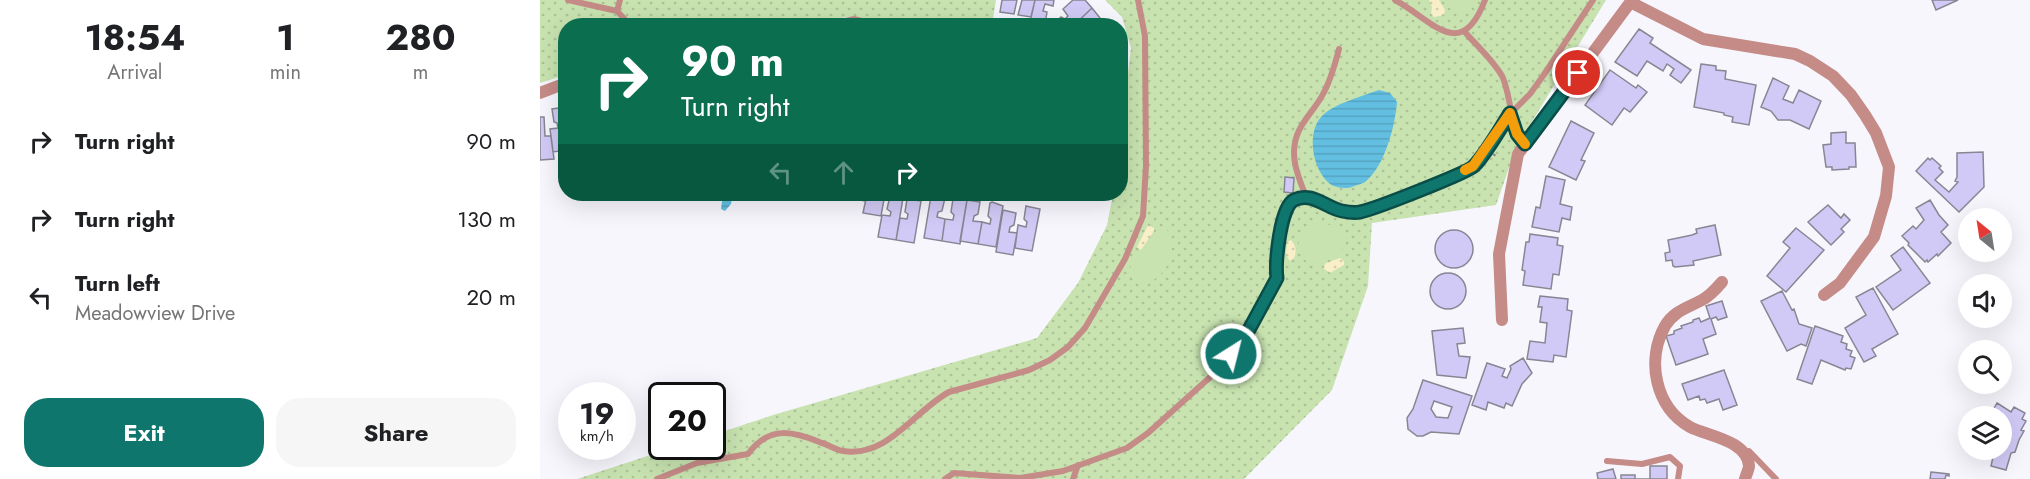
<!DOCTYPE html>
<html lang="en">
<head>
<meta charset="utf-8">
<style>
	body { margin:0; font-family:Jost,sans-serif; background:#f6f6f6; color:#202124; height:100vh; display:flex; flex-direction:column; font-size:22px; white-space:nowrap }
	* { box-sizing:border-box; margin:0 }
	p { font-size:20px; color:#757577 }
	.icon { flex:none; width:33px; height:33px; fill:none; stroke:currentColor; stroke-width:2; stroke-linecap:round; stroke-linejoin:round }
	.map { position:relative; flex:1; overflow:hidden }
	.side { display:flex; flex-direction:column; background:#fff; width:540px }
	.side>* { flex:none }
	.top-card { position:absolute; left:18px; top:18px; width:570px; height:183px; border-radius:24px; box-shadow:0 6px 24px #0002; background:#0b6e4f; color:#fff; overflow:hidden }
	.needle { width:39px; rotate:330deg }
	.fabs { position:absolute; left:1418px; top:208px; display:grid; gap:12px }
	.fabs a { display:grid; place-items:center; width:54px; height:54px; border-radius:50%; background:#fff; box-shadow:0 6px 24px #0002; font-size:30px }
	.speed { position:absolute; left:18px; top:382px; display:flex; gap:12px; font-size:30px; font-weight:700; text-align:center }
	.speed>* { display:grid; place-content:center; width:78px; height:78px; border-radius:50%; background:#fff; box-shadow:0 6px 24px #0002; line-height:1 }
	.speed small { font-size:15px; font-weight:400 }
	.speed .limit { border:3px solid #111; border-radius:9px; background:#fff; color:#111 }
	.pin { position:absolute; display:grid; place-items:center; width:51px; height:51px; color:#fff; margin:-26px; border:3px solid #fff; border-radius:50%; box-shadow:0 2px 6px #0007 }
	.me { position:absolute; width:66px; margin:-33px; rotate:36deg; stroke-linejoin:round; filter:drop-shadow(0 0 4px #0008) }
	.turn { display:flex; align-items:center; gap:21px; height:126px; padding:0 24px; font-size:27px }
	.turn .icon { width:78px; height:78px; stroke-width:2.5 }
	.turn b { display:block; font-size:42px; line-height:51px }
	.lanes { display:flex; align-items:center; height:57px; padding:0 24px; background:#0003; justify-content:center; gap:30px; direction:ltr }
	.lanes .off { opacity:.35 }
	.eta { display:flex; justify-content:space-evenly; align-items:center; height:102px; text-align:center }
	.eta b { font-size:36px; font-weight:700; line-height:42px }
	.primary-button { display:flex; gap:12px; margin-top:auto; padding:12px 24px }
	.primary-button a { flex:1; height:69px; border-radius:24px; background:#0f766e; color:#fff; font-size:24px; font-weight:700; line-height:69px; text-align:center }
	.primary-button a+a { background:#f6f6f6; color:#202124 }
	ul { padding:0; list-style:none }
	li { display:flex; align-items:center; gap:18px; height:78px; padding:0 24px }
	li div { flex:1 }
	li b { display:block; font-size:22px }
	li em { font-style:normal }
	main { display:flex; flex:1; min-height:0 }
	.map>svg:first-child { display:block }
	.grass { fill:url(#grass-dots) }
	.sand { fill:url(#sand-dots) }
	.pitch { fill:#c8e3b0 }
	.water { fill:url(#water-rules) }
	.building { fill:#d1caf6; stroke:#878693; stroke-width:1.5; fill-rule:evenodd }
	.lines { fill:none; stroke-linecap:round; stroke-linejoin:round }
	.path { stroke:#84848a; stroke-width:2; stroke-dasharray:3 4.5; stroke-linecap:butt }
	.lane { stroke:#c58b87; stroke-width:6 }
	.street { stroke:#c58b87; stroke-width:12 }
	.route-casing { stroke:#0a4d48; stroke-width:15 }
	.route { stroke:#0f766e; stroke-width:10 }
	.slow { stroke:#f59e0b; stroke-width:10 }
</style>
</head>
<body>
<main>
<section class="side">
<div class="eta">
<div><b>18:54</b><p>Arrival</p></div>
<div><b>1</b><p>min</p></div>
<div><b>280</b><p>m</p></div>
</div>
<ul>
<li><svg class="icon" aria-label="right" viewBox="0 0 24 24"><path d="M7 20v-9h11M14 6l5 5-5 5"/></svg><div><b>Turn right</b></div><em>90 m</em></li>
<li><svg class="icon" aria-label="right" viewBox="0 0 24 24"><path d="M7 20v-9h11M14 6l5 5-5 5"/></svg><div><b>Turn right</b></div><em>130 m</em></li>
<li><svg class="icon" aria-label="left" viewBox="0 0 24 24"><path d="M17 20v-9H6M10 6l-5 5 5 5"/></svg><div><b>Turn left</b><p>Meadowview Drive</p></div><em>20 m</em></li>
</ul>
<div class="primary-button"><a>Exit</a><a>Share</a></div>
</section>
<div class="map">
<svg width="1490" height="479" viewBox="0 0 1490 479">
	<defs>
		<pattern id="grass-dots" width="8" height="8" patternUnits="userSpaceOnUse" patternTransform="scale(1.5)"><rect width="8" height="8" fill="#c8e3b0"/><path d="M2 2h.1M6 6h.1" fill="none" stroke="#abc296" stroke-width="1.8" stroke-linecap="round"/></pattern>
		<pattern id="sand-dots" width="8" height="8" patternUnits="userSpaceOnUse" patternTransform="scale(1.5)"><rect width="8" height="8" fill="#f8eec8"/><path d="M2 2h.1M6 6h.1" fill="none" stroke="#d3cbab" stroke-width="1.8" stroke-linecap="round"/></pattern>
		<pattern id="water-rules" width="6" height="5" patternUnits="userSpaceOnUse" patternTransform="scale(1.5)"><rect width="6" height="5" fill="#62bfe1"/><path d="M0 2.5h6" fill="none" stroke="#54a3c0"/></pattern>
	</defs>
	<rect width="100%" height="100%" fill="#f7f6fd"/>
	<!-- grass -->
	<path class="grass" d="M0,0H456L452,25H346L330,19L307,17L288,21L279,26H26L25,75L0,83Z
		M565,0H1066L976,148L956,205L832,223L828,286L792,390L704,479H37L135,447H172L173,435L233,415L497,338L538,283L567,225L573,194H580L581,133L591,48L582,17Z"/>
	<!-- sand -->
	<path class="sand" d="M889,0H899L905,10L904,15L894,17L891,14L892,7Z
		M608,225L614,228V231L601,250L597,247Z
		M751,240C756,246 757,251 754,258L750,261L746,255L747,242Z
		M800,258L804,261V265L790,273L783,268L786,263Z"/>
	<!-- pitch -->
	<path class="pitch" d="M903,0H935L925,13C914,14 910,9 903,0Z
		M775,223C800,225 807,228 801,255L778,264H769C755,252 754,228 775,223Z
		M618,228H623L630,232C631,240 633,249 631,257C628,269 614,283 601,286C585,277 590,265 596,251H602Z"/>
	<!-- water -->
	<path class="water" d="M839,90L850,93L857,102C855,126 845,166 825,182C822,184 816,185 812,187C806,189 796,188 790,184C772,170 765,130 784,114C795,104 825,95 839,90Z
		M183,194L192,197L191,204L185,211L181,209Z"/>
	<!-- building -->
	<path class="building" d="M462,0H477L474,14L460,12Z
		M482,0H495L491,17L478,15Z
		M495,0H514L513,6L505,4L503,11L507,12L505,24L490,22Z
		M533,0H545L552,8L533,26H511L521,17L525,19L528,16L523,9Z
		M1392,0H1418L1396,10Z
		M552,8L564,23L561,26H533Z
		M1099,29L1113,38L1110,43L1151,70L1141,83L1130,75L1134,69L1127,64L1123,71L1107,61L1097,76L1075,62Z
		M1161,64L1176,66V70L1186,71L1185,79L1216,85L1209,125L1192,122L1193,117L1184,115V113L1154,107Z
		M580,65L585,66L581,83H580Z
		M1070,70L1096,88L1098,85L1107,92L1090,112L1084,108L1072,125L1045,105Z
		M1233,78L1249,86L1243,99L1253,103L1259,90L1281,101L1269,129L1250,120H1238L1231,111L1221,107Z
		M26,107V150L13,152L10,129L18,128L17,123L14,122L12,109Z
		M0,117H4L5,136H11L14,159L0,160Z
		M1031,121L1054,133L1041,160L1045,161L1036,180L1009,167Z
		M1306,132V143H1315L1316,167H1309V169L1292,170V167H1286L1283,145L1291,144V133Z
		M1443,152L1444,187L1419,212L1376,171L1388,158L1390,160L1392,158L1401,166L1399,168L1403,172L1395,180L1409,192L1418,182L1415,181L1417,177V153Z
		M1006,176L1025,180L1020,204L1032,207L1030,220L1022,218L1019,232L992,227L996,207L1000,208Z
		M745,177L754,178L753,193L744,192Z
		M318,194H327L325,201L317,199Z
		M327,194H345L341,216L323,213Z
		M350,196L363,198L356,240L338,237L342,215L350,216L351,212L347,209Z
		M391,196L405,198L402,211L398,212L397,217L405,219L402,241L384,238Z
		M416,198L427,200L420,244L402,241L405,219L413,220L414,215L411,212L413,199Z
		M367,199L381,201L374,243L356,240L360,218L367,219L368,214L365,212Z
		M427,200L440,202L438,214L434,216L433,221L442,222L438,244L420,241Z
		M1390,200L1399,215L1408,225L1401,232L1411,243L1398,256L1397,254L1388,262L1387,260L1385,262L1368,245L1369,243L1362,236L1373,226L1376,229L1384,220L1376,208Z
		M452,202L463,206L456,247L438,244L442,222L450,224L451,219L448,216L450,203Z
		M1288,205L1301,218L1304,214L1310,220L1301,229L1304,232L1291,245L1268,222Z
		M486,206L500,209L492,251L475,248L478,225L486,227L487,222L484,219Z
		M463,210L476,213L474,225L470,227L469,232L477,233L473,255L456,252Z
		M1175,225L1181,255L1153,261L1154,265L1145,266L1135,267L1133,266L1132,260L1126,261L1125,253L1130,252L1128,240L1152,235L1157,233L1156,229Z
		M1256,228L1284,250L1246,292L1227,276L1250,248L1243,242Z
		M895 249a19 19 0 1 1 38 0a19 19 0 1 1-38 0Z
		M990,234L1018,238L1017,245L1023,246L1019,275L1013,274L1011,289L983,285L985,271L982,270L986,242H989Z
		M1363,247L1390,283L1353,310L1336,287L1361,270L1351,256Z
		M890 291a18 18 0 1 1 36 0a18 18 0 1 1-36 0Z
		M1333,288L1358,334L1332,349L1336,356L1324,362L1305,328L1326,315L1316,297Z
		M1242,291L1252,310L1254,309L1259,324L1272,328L1266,346L1261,344L1247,351L1221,301Z
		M1000,296L1028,299L1027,310L1032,311L1026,357L1014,355L1013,362L987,359L990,341L1005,343L1007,323L1000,322L1002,307H998Z
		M1182,301L1187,317L1178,320L1176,317L1171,319L1176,334L1163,339L1168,354L1136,365L1126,336L1134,334V331L1142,328L1141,326L1153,322V320L1159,318L1161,322L1170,318L1166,306Z
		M1275,326L1303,336L1301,342L1307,344L1306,349L1312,351L1310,356L1315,358L1311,369L1306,368L1305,370L1281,360L1272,384L1257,379Z
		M923,328L925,343L917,344L919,356L930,357L926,378L897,375L892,331Z
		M983,358L992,373L982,384L972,406L966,403L964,408L948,402L946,410L932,405L947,363L965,369L962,376L967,378L971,369L970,366Z
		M1184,370L1197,405L1183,410L1179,399L1167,403L1165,399L1160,400L1159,396L1148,400L1142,384Z
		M883,380L932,396L919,434L891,432L883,436H877L868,429L867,418L873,409ZM894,401L912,407L908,418L896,417L891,409Z
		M1457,403L1471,412L1474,407L1485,413L1482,419L1486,421L1481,430L1484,431L1479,440L1475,452L1471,453L1466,470L1451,466L1453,457L1450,456L1452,450H1461V417H1449Z
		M1110,466H1127V479H1081V475H1095V479H1110Z
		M1073,469L1076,479H1058L1057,473Z
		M1391,472L1409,474V476L1406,475L1405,479H1390Z"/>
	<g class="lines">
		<!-- path -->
		<path class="path" d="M953,154L959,158"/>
		<!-- lane -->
		<path class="lane" d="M28,0L77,11
			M80,0L77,11L91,26
			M855,0C891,19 921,64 945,0
			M924,31C935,44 956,63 963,78C972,101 969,124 985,144
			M766,197C760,180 751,162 755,143C758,124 775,110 783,94C791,80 795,64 799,49
			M1203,453L1209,451L1236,479
			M1067,461L1102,464L1130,457L1140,466L1138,479
			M117,479L157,463L208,454C229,425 253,431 282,443C289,445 296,450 303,451C348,458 374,411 409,392L489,370L510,360L528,347L545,328L585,259L603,216L606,166L605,36L598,0
			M405,479L414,473L480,478L523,471L587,448L608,433L678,370L705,337L737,278L736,270L741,229L746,208L753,200L766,197L782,202L800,211L820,212L858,199L933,167L971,113L990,94L1003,76L1053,0
			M533,479L538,465"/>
		<!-- street -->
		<path class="street" d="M1090,2L1163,39L1255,54L1270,61L1293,76L1311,95L1325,115L1336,133L1349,167L1346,196L1334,237L1300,283L1284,295
			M295,26L314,22L330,26
			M0,93L26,83
			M1182,282C1176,289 1170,296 1162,300C1147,308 1134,311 1125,326C1106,360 1115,407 1150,427C1167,436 1207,440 1209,466C1209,469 1206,475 1205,479
			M962,320L959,254L978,154L1092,0"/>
	</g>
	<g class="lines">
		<!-- route casing -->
		<g class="route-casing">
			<path id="route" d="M691,354L705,337L737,278C735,263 740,207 754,200C772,191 786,208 802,211C807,212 815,213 820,212C832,210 927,173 934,166C945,155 962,126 970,113L977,134L985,144L1038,73"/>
		</g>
		<!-- route -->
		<use href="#route" class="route"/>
		<!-- slow -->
		<path class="slow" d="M925,170L933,166L970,113L977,134L985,144"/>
	</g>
</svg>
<div class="fabs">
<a><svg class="needle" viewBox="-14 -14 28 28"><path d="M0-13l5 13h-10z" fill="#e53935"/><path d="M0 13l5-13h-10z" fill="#757577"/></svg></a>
<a><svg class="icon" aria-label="sound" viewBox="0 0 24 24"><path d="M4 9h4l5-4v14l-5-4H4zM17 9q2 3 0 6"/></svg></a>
<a><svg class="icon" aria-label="search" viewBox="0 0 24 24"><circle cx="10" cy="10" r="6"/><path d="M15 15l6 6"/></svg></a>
<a><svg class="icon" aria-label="layers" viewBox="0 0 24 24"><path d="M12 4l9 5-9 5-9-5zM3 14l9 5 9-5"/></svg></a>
</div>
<div class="speed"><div>19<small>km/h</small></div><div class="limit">20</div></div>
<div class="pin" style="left:1038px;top:73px;background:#d93025"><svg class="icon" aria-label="arrive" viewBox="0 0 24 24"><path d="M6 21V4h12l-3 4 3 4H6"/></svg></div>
<svg class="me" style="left:691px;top:354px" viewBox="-20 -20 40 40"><circle r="17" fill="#0f766e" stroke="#fff" stroke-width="3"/><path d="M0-11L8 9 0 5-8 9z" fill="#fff"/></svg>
<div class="top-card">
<div class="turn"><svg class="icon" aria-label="right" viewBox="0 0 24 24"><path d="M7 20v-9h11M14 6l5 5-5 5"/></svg><div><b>90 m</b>Turn right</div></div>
<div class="lanes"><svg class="icon off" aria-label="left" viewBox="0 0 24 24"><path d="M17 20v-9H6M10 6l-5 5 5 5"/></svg><svg class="icon off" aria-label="ahead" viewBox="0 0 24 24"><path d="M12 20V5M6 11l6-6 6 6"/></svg><svg class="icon" aria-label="right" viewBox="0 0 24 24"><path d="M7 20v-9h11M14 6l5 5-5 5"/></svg></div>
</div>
</div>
</main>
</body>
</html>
